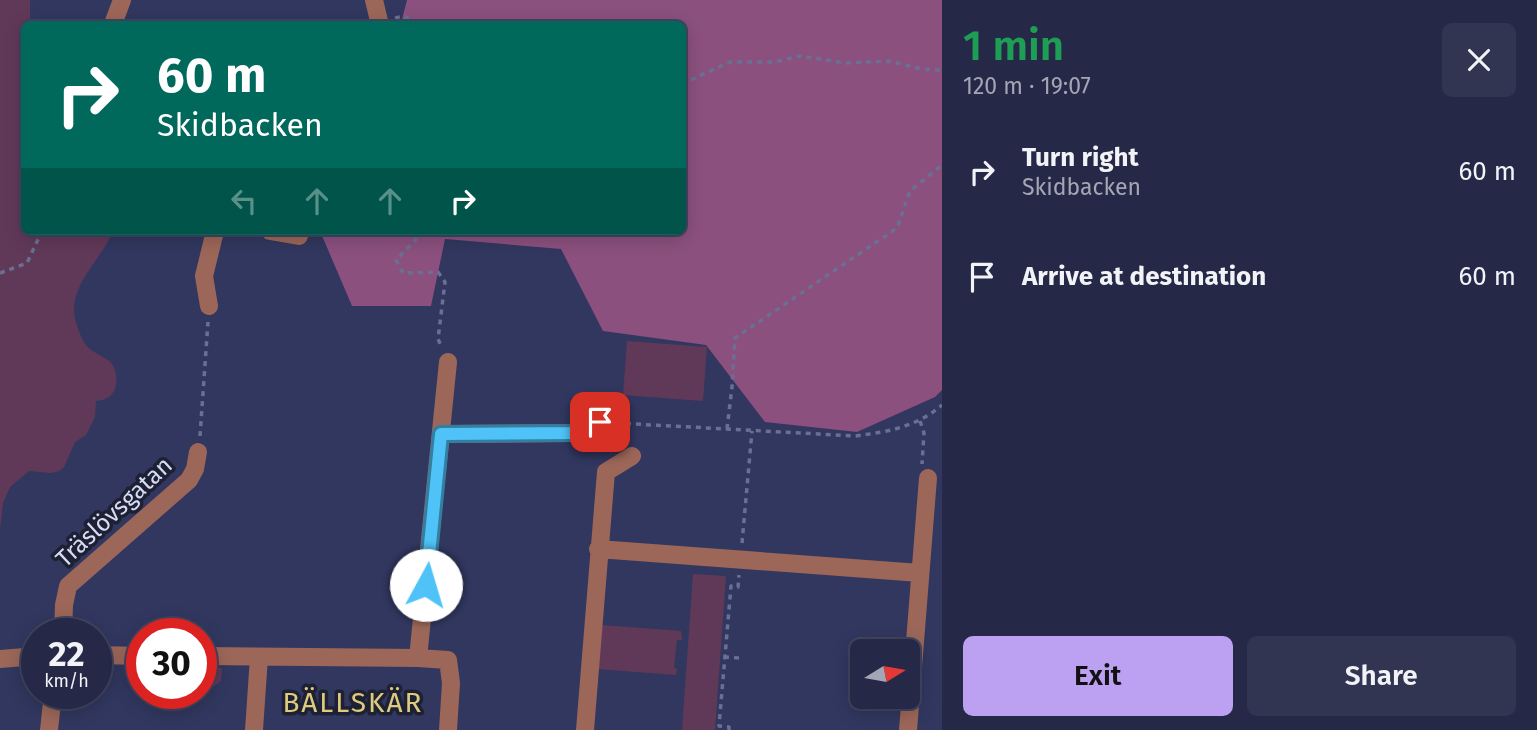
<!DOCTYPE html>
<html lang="en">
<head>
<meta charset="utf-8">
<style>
	body { margin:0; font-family:"Fira Sans",sans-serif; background:#313552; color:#f1f3f6; height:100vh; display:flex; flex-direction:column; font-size:26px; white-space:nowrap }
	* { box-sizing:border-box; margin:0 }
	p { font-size:23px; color:#a3a6b4 }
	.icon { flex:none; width:38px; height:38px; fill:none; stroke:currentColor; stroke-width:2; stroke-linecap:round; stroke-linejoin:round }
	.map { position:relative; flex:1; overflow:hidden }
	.panel { display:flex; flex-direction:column; background:#252947; width:595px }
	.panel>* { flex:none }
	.top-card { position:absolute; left:21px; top:21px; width:665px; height:214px; border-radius:10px; box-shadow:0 4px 18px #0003,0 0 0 2px #424560; background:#00695c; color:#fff; overflow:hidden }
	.needle { width:46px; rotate:79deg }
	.buttons { position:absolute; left:850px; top:639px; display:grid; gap:14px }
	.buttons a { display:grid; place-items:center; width:70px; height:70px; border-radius:10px; background:#252947; box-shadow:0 4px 18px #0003,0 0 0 2px #424560; font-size:35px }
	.speed { position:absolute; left:21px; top:618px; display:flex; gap:14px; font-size:35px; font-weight:700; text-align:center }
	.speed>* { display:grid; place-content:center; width:91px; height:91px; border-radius:50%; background:#252947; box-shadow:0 4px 18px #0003,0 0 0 2px #424560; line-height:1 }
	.speed small { font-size:18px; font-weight:400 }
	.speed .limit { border:10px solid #d22; background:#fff; color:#111 }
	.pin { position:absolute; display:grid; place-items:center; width:60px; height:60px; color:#fff; margin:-30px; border-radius:14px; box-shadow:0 4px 10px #0006 }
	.me { position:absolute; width:77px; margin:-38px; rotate:6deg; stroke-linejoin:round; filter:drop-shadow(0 0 5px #0008) }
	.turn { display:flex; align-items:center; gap:24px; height:147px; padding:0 21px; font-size:32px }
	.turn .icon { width:91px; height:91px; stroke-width:2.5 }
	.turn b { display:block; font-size:49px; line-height:60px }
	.lanes { display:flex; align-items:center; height:66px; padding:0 21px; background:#0003; justify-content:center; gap:35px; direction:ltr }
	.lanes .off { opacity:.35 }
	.round { display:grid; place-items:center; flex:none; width:74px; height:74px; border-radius:10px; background:#313552 }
	.overview { display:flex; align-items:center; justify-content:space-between; height:119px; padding:0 21px }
	h1 { font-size:42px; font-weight:600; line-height:52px; color:#1e9e55 }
	.cta { display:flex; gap:14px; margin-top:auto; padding:14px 21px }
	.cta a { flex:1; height:80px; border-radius:10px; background:#bca0f2; color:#111; font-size:28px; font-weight:600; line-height:80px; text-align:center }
	.cta a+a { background:#313552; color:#f1f3f6 }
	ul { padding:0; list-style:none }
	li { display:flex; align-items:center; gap:21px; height:105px; padding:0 21px }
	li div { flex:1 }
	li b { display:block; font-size:26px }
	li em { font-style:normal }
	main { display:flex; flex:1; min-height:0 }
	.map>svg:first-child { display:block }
	.green { fill:#613958 }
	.forest { fill:#8b507e }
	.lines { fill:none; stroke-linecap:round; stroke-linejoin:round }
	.path { stroke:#6a7093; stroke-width:3.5; stroke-dasharray:5 5; stroke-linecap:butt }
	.minor { stroke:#9c6759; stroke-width:18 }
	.route-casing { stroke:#337fa1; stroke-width:18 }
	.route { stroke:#4fc3f7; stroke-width:12 }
	.labels { text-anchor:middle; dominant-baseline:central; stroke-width:7; stroke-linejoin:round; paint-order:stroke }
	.street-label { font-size:24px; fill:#d7dcf5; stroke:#1d2133 }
	.quarter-label { font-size:28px; letter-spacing:2px; fill:#dfcb7e; stroke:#1d2133 }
</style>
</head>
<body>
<main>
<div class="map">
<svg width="942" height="730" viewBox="0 0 942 730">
	<rect width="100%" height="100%" fill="#31375f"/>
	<!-- green -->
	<path class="green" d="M0,0H30V24H24V231H113C101,261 68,285 75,319C77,327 81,338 86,345C93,354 106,356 112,364C119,374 118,393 107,398C104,400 100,400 96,401L95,417L86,435L75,442L64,467L59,471L51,473L29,471L10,487L3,503L0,530Z
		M627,341L707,347L703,401L623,395Z
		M693,574L726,576L715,730H682Z
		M601,625L681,631L682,640H677L674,668L677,669L676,675L597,669Z
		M201,668H222L221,681L213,687H206L201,684Z"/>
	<!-- forest -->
	<path class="forest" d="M407,0H942V390L935,397L857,432L765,422L706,345L603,331L561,249L445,239L431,306H352L320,231H682V24H392L402,19Z"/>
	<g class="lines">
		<!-- path -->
		<path class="path" d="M395,18L404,16L418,24
			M416,23L442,24
			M682,84L730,62H774L800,56L846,63L889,61L921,69L942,70
			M424,231L396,260L403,273L438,272L445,282L438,339L442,348
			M0,273L27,263L42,231
			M920,421L924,433L922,464
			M616,423L855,436C887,432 917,427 942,405
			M727,429L732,387L735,338L897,228L910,191L942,165
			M200,436L208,322
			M604,437L606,453
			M742,543L752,431
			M724,657L740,658
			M729,730V727L719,726L731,586L738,587L739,575"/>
		<!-- minor -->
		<path class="minor" d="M374,0L379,21
			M113,24L122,0
			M270,231L299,236
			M209,306L204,276L215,231
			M441,434L571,433L600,422
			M598,549L920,573
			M63,634L64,605L68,586L189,480L195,469L198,452
			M96,655L142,656
			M201,656L418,658L448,660L451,683L448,730
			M418,658L448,362
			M0,659L37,656
			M49,730L53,693
			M254,730L259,657
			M585,730L606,472L632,456
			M908,730L928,478"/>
	</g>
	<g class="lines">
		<!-- route casing -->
		<g class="route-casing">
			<path id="route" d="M426,585L441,434L571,433L600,422"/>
		</g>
		<!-- route -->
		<use href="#route" class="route"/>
	</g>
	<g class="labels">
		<!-- street labels -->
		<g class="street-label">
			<text transform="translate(114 512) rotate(-43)">Träslövsgatan</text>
		</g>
		<!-- quarter labels -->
		<g class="quarter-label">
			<text x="353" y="702">BÄLLSKÄR</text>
		</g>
	</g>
</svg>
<div class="buttons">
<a><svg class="needle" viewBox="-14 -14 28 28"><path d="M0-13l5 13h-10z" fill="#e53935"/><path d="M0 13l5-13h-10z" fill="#a3a6b4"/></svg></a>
</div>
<div class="speed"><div>22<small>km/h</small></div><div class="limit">30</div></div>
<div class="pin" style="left:600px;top:422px;background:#d93025"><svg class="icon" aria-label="arrive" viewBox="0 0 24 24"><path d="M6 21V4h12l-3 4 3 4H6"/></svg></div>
<svg class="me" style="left:426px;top:585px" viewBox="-20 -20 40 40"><circle r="19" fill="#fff"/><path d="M0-13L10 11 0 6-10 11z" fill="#4fc3f7"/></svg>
<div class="top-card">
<div class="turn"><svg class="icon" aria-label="right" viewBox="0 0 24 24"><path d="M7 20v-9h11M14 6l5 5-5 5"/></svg><div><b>60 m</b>Skidbacken</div></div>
<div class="lanes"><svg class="icon off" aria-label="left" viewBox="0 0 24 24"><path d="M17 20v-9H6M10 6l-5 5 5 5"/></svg><svg class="icon off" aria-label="ahead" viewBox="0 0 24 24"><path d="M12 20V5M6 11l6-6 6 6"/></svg><svg class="icon off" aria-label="ahead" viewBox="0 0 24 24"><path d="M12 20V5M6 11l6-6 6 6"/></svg><svg class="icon" aria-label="right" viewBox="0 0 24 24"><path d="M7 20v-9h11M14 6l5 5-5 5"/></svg></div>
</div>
</div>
<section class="panel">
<div class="overview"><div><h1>1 min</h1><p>120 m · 19:07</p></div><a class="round"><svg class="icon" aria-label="close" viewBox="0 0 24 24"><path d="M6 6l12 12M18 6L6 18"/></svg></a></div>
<ul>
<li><svg class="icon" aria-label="right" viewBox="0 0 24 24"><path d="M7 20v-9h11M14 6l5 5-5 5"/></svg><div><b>Turn right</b><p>Skidbacken</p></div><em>60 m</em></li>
<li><svg class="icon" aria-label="arrive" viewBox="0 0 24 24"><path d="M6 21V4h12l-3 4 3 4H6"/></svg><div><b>Arrive at destination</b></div><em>60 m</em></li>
</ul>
<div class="cta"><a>Exit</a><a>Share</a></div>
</section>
</main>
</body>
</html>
